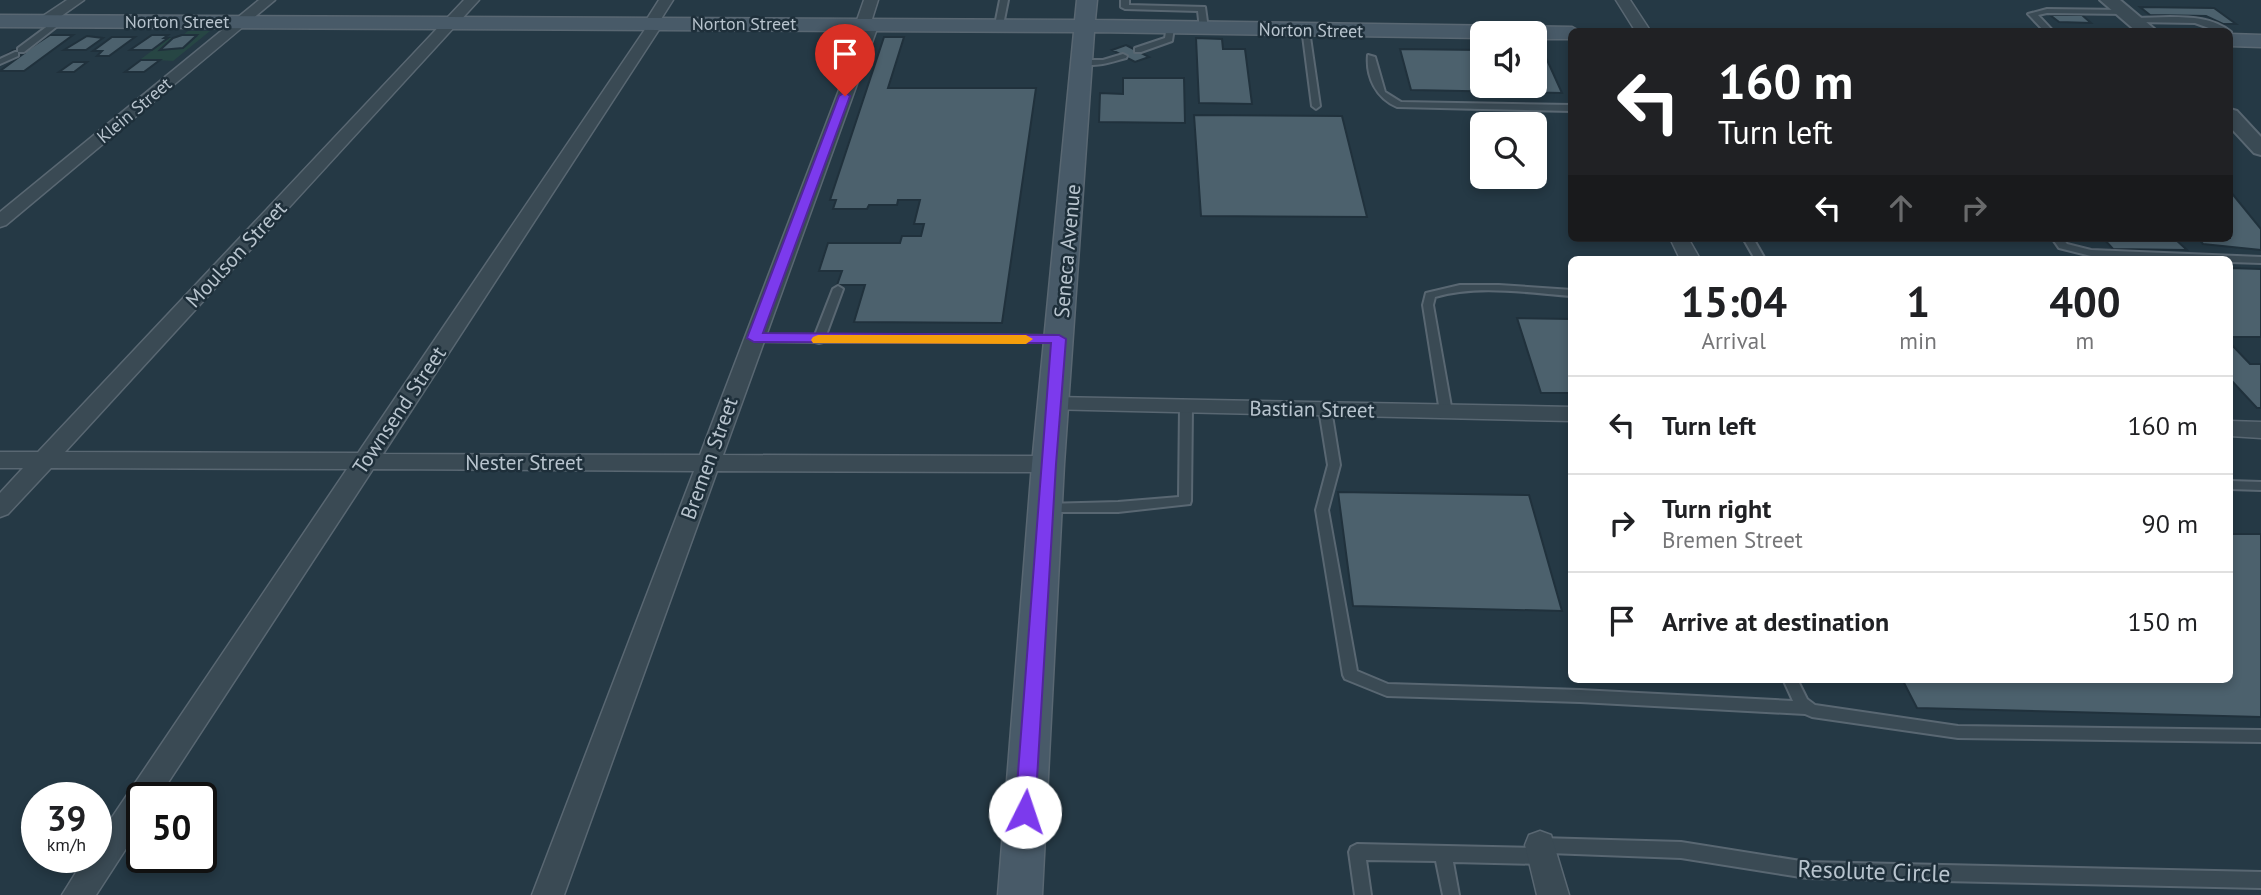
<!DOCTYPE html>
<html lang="en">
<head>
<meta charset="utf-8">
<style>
	body { margin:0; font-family:"PT Sans",sans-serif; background:#f2f2f2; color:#202124; height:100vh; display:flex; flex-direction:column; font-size:26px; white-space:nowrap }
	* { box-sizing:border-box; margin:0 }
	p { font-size:23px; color:#757577 }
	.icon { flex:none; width:38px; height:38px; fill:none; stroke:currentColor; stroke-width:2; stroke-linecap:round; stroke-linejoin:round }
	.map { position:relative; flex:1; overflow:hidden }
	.side { position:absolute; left:1568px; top:256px; width:665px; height:427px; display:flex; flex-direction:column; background:#fff; border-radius:10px; box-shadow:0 4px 10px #0003 }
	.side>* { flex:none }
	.banner { position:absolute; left:1568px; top:28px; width:665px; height:214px; border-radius:10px; box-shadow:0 4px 10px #0003; background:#202124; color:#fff; overflow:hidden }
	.buttons { position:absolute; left:1470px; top:21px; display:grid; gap:14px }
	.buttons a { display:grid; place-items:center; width:77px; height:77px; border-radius:10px; background:#fff; box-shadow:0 4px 10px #0003; font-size:35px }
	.speed { position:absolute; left:21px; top:782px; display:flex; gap:14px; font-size:35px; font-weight:700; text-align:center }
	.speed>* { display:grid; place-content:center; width:91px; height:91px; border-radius:50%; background:#fff; box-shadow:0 4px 10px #0003; line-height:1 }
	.speed small { font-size:18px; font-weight:400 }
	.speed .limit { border:4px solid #111; border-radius:10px; background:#fff; color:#111 }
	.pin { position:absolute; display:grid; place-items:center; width:60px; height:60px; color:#fff; margin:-72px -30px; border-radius:50% 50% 50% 0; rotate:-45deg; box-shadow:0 0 7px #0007 }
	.pin .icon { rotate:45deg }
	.me { position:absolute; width:77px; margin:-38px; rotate:4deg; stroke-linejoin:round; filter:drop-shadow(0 0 5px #0008) }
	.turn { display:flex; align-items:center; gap:24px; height:147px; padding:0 35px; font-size:32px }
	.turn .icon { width:91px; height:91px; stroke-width:2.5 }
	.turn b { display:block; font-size:49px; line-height:60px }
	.lanes { display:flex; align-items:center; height:66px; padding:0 35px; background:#0003; justify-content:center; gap:35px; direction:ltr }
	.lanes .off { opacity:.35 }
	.eta { display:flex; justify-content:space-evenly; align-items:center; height:119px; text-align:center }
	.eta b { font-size:42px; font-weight:700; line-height:49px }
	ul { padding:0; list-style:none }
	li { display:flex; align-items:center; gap:21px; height:98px; padding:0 35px; border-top:2px solid #e0e0e0 }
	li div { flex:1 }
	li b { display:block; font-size:26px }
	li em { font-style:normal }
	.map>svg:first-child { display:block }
	.green { fill:#274644 }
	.building { fill:#4c616d; stroke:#20313c; stroke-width:2 }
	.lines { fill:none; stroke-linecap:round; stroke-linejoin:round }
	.service-casing { stroke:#596772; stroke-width:4 }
	.minor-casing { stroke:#596772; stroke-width:3 }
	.tertiary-casing { stroke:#596772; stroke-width:4 }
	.secondary-casing { stroke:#596772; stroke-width:3 }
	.service { fill:#3a4a54; fill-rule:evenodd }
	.minor { fill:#3a4a54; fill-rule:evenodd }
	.tertiary { fill:#3a4a54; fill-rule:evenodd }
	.secondary { fill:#485a68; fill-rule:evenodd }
	.route { fill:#7c3aed; stroke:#51269a; stroke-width:2 }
	.slow { fill:#f59e0b }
	.labels { text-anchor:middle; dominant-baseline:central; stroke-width:5; stroke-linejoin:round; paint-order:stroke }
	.far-street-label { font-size:18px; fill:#b8c4ce; stroke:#1e2f3a }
	.street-label { font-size:21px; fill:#b8c4ce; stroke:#1e2f3a }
	.near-street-label { font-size:24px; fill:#b8c4ce; stroke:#1e2f3a }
</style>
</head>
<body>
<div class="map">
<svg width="2261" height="895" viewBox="0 0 2261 895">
	<rect width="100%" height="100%" fill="#253945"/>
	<!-- green -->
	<path class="green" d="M188,31H210L173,61L141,59L169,38H172L159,50L184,48L198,36L183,35Z"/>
	<!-- building -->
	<path class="building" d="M2140,7L2214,8L2236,24H2223L2206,16L2150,15Z
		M2050,15H2082L2091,23L2059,22Z
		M50,35H73L24,71H0L23,54H7L13,50H27Z
		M152,35H168L164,38H168L152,50H130Z
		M182,35H197L183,48L160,50L173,38Z
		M87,36L103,38L86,50H64Z
		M112,37H135L109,56H97L102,51H93Z
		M884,37H904L888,88H1036L1002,323L854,322L865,285H837L842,271H819L828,243H900L902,236H921L924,224H914L920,200H898L897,205H869L867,209H833L836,200H830Z
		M1196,38L1222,39L1223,49H1245L1252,104L1199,103Z
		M1126,45L1149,57L1135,62L1112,50Z
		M1400,49L1482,50V86H1535V51H1543L1562,93L1411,90Z
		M141,60H160L144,72H125Z
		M73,62H87L74,72H59Z
		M1123,78H1184L1185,123L1099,122L1100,93L1123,94Z
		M1194,115L1342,116L1367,217L1201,216Z
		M2230,191L2261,229V250L2203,244L2198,238H2230Z
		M2103,238H2174L2187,250L2113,249Z
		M2230,268L2261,269V337H2230Z
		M1517,318L1572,319V393H1541Z
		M2230,343L2250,364H2261V408H2257L2230,379Z
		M1338,492L1529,495L1562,611L1353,606Z
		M2230,534H2261V717L1917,708L1902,679H2230Z"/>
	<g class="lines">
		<!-- service casing -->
		<g class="service-casing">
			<path id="service" d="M1000,0H1008L1003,25L999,27L995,25Z
				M1121,0H1129V5L1205,7L1208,29L1204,31L1200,29L1198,11L1125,9L1121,7Z
				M2047,9L2125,10L2129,12L2125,14L2047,13L2038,15L2054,32H2045L2028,14Z
				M2170,17C2191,17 2214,18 2231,32L2230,34V32H2220L2195,23L2135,22L2131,20L2135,18Z
				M57,19L64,21L24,52H18V48Z
				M1167,26L1174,28L1172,41L1141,52H1135V48L1165,38Z
				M1302,28L1309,30L1320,106L1316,109L1312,106Z
				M15,52H18V56L0,64V59Z
				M1123,54L1127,56L1126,58C1111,62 1093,69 1079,62L1083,60H1103Z
				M1368,55L1375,57L1385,92L1401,102L1572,105V111L1397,107C1376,98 1366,77 1368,55Z
				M1743,238H1753L1765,259H1755Z
				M2052,238H2062L2067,244L2091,250L2261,257V263L2230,262V259L2091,256L2059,248Z
				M1460,285H1499L1572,290V296C1528,293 1478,284 1435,297L1433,305L1452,412L1446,416L1440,412L1423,305L1426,293Z
				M838,286L843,289L826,335L1058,336L1064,339L1058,342H823L819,343L815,342L754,341L748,338L754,335H815L833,289Z
				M1186,403L1192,407L1191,501L1190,504L1118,512H1040L1039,509L1040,506L1045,504L1118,502L1179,497L1180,407Z
				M1325,405L1331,409L1340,465L1328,510L1357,671L1388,684L1580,690L1793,701L1783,679H1797L1807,699L1815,705L1958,726L2261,730V742L1958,738L1812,717L1805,714L1580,702L1387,696L1382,694L1345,679L1343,675L1316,510L1328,465L1319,409Z
				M2230,481L2261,482V490L2230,489Z
				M1540,838L1681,842L1807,862L2261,872V888L1807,878L1681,858L1549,853L1550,856L1548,861L1542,864L1453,862L1459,895H1443L1436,861L1366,860L1371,895H1355L1349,852L1351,847L1357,844L1533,848L1532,845L1534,840Z"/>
		</g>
		<!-- minor casing -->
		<g class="minor-casing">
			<path id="minor" d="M67,0H84L50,24H40L38,21L40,18Z
				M259,0H275L6,225L0,227V212Z
				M464,0H479L65,452L358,453L648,25L645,22L659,0H673L661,19L664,22L383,454L700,455L863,27L856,23L864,0H878L872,19L879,23L723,455L1048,456L1056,458L1060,464L1056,470L1048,472L717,471L564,895H532L694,471L373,469L158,798H142V824L96,895H62L85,858H96V841L347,469L51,468L8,514L0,517V493L23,468H0V452H38Z
				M1616,0H1630L1651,32H1636Z
				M1670,238H1688L1700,259H1680Z
				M1053,397L1572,407V421L1045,409L1042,404L1045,399Z
				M2230,421L2261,422V438L2230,436Z
				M1540,831L1551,835L1569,895H1537L1525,845L1529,835Z"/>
		</g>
		<!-- tertiary casing -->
		<g class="tertiary-casing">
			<path id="tertiary" d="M2100,0H2120L2158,32H2137Z
				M2230,109L2237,111L2261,137V155L2254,153L2230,127Z"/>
		</g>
		<!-- secondary casing -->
		<g class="secondary-casing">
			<path id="secondary" d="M1077,0H1097L1095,20L1572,27L1581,32H1572V39H1535V33H1482V38L1094,32L1064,464L1042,895H998L1032,464L1074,32L0,27V15L1075,20Z
				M2230,34L2261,35V47L2230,46Z"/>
		</g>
		<!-- service -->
		<use href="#service" class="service"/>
		<!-- minor -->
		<use href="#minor" class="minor"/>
		<!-- tertiary -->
		<use href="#tertiary" class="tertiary"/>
		<!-- secondary -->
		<use href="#secondary" class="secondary"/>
	</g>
	<!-- route -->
	<path class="route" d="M845,92L850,96L763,333L1059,335L1066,339L1056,464L1035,812L1032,819L1025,822L1018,819L1015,812L1051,343L754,342L747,338L839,96Z"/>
	<!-- slow -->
	<path class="slow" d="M818,335H1026L1033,339L1026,344L813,343L811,340L813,337Z"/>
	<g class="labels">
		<!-- far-street labels -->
		<g class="far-street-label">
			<text x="177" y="21">Norton Street</text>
			<text x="744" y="23">Norton Street</text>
			<text transform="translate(1311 30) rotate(1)">Norton Street</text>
			<text transform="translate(134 110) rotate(-40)">Klein Street</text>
		</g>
		<!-- street labels -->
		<g class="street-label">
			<text transform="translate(1067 251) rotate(-85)">Seneca Avenue</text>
			<text transform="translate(236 254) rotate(-47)">Moulson Street</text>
			<text transform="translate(1312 409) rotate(1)">Bastian Street</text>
			<text transform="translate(399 410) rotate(-56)">Townsend Street</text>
			<text transform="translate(709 458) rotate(-70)">Bremen Street</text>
			<text x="524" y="462">Nester Street</text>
		</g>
		<!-- near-street labels -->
		<g class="near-street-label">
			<text transform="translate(1874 871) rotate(2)">Resolute Circle</text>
		</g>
	</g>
</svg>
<div class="buttons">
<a><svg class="icon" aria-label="sound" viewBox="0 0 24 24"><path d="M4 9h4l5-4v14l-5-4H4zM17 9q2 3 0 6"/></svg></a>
<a><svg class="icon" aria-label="search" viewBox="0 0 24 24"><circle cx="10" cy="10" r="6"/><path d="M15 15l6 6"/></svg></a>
</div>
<div class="speed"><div>39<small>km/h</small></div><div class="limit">50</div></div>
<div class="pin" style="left:845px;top:96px;background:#d93025"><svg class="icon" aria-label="arrive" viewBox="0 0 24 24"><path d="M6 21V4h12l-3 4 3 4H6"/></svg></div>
<svg class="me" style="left:1025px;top:812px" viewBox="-20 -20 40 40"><circle r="19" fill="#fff"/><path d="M0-13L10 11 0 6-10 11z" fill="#7c3aed"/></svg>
<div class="banner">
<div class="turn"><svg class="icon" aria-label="left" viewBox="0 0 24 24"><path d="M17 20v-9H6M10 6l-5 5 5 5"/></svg><div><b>160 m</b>Turn left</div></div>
<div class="lanes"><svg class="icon" aria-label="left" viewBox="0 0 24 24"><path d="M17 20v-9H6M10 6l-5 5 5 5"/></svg><svg class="icon off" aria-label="ahead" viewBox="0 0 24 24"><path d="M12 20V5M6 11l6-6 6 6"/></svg><svg class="icon off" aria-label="right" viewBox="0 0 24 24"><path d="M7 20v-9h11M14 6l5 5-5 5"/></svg></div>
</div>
<section class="side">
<div class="eta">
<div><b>15:04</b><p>Arrival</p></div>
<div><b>1</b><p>min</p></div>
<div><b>400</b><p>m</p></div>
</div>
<ul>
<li><svg class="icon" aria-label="left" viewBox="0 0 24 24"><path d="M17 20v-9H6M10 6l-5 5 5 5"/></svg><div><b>Turn left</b></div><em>160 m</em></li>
<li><svg class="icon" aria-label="right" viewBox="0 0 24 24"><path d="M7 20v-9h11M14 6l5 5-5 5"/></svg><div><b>Turn right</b><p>Bremen Street</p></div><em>90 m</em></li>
<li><svg class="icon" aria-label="arrive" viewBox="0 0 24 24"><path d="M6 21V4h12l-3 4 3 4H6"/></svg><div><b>Arrive at destination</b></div><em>150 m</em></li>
</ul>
</section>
</div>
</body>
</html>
